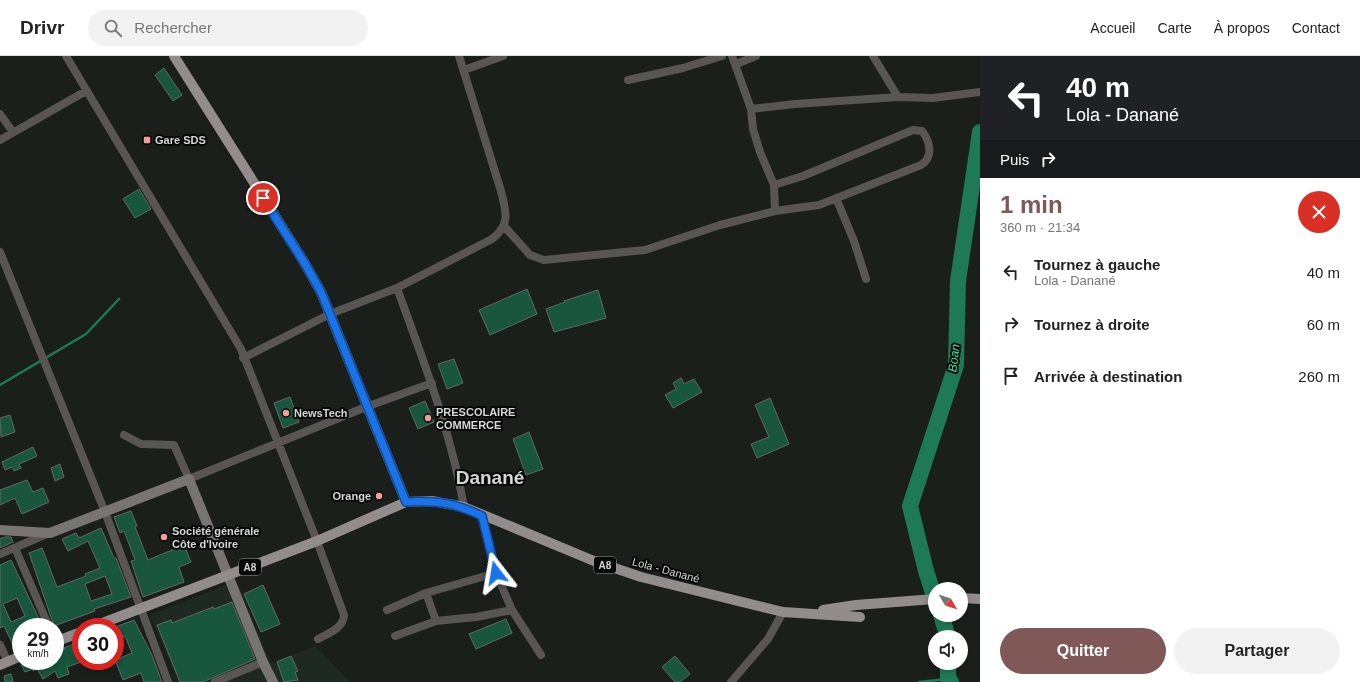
<!DOCTYPE html>
<html lang="fr">
<head>
<meta charset="utf-8">
<style>
	body { margin:0; font-family:Arial,sans-serif; background:#f2f2f2; color:#222; height:100vh; display:flex; flex-direction:column; font-size:15px; white-space:nowrap }
	* { box-sizing:border-box; margin:0 }
	p { font-size:13px; color:#767676 }
	.icon { flex:none; width:22px; height:22px; fill:none; stroke:currentColor; stroke-width:2; stroke-linecap:round; stroke-linejoin:round }
	.map { position:relative; flex:1; overflow:hidden }
	.panel { display:flex; flex-direction:column; background:#fff; width:380px }
	.panel>* { flex:none }
	.banner { background:#202124; color:#fff; overflow:hidden }
	.needle { width:26px; rotate:129deg }
	.fabs { position:absolute; left:928px; top:526px; display:grid; gap:8px }
	.fabs a { display:grid; place-items:center; width:40px; height:40px; border-radius:50%; background:#fff; box-shadow:0 2px 6px #0003; font-size:20px }
	.speed { position:absolute; left:12px; top:562px; display:flex; gap:8px; font-size:20px; font-weight:700; text-align:center }
	.speed>* { display:grid; place-content:center; width:52px; height:52px; border-radius:50%; background:#fff; box-shadow:0 2px 6px #0003; line-height:1 }
	.speed small { font-size:10px; font-weight:400 }
	.speed .limit { border:6px solid #d22; background:#fff; color:#111 }
	.pin { position:absolute; display:grid; place-items:center; width:34px; height:34px; color:#fff; margin:-17px; border:2px solid #fff; border-radius:50%; box-shadow:0 1px 4px #0007 }
	.me { position:absolute; width:44px; margin:-22px; rotate:346deg; stroke-linejoin:round; filter:drop-shadow(0 0 3px #0008) }
	.turn { display:flex; align-items:center; gap:14px; height:84px; padding:0 20px; font-size:18px }
	.turn .icon { width:52px; height:52px; stroke-width:2.5 }
	.turn b { display:block; font-size:28px; line-height:34px }
	.then { display:flex; align-items:center; height:38px; padding:0 20px; background:#0003; gap:8px; font-size:15px }
	.round { display:grid; place-items:center; flex:none; width:42px; height:42px; border-radius:21px; background:#f2f2f2 }
	.headline { display:flex; align-items:center; justify-content:space-between; height:68px; padding:0 20px }
	h1 { font-size:24px; font-weight:700; line-height:30px; color:#815858 }
	.primary-button { display:flex; gap:8px; margin-top:auto; padding:8px 20px }
	.primary-button a { flex:1; height:46px; border-radius:24px; background:#815858; color:#fff; font-size:16px; font-weight:700; line-height:46px; text-align:center }
	.primary-button a+a { background:#f2f2f2; color:#222 }
	ul { padding:0; list-style:none }
	li { display:flex; align-items:center; gap:12px; height:52px; padding:0 20px }
	li div { flex:1 }
	li b { display:block; font-size:15px }
	li em { font-style:normal }
	header { display:flex; align-items:center; gap:24px; box-sizing:border-box; height:56px; padding:0 20px; background:#fff; border-bottom:1px solid #e0e0e0 }
	header strong { font-size:19px }
	nav { display:flex; gap:22px; margin-inline-start:auto; font-size:14px }
	.search { width:280px; height:36px; background:#f2f2f2; display:flex; align-items:center; gap:10px; box-sizing:border-box; padding:0 14px; border-radius:22px; color:#767676; font-size:15px }
	main { display:flex; flex:1; min-height:0 }
	.map>svg:first-child { display:block }
	.built { fill:#1e2924 }
	.lines { fill:none; stroke-linecap:round; stroke-linejoin:round }
	.stream { stroke:#1e7956; stroke-width:2.5 }
	.river { stroke:#1e7956; stroke-width:16 }
	.building { fill:#18563d; stroke:#626864; fill-rule:evenodd }
	.street { stroke:#585554; stroke-width:8 }
	.secondary { stroke:#797474; stroke-width:10 }
	.primary { stroke:#928c8c; stroke-width:10 }
	.route-casing { stroke:#114b97; stroke-width:10 }
	.route { stroke:#1a73e8; stroke-width:7 }
	.poi-dot { fill:#f59b9a; stroke:#060807; stroke-width:1.5 }
	.labels { text-anchor:middle; dominant-baseline:central; stroke-width:4; stroke-linejoin:round; paint-order:stroke }
	.shield { fill:#060807; stroke:#969997; stroke-width:1 }
	.shield-label { font-size:10px; font-weight:bold; fill:#d3d7d5 }
	.poi-label { font-size:11px; font-weight:bold; fill:#d3d7d5; stroke:#060807; text-anchor:start }
	.street-label { font-size:11px; fill:#d3d7d5; stroke:#060807 }
	.water-label { font-size:12px; font-style:italic; fill:#49e4a6; stroke:#060807 }
	.town-label { font-size:19px; font-weight:bold; fill:#d3d7d5; stroke:#060807 }
</style>
</head>
<body>
<header>
<strong>Drivr</strong>
<div class="search"><svg class="icon" aria-label="search" viewBox="0 0 24 24"><circle cx="10" cy="10" r="6"/><path d="M15 15l6 6"/></svg>Rechercher</div>
<nav><a>Accueil</a><a>Carte</a><a>À propos</a><a>Contact</a></nav>
</header>
<main>
<div class="map">
<svg width="980" height="626" viewBox="0 0 980 626">
	<rect width="100%" height="100%" fill="#1a1f1c"/>
	<!-- built -->
	<path class="built" d="M236,525L271,607L316,590L350,626H178L150,559Z"/>
	<g class="lines">
		<!-- stream -->
		<path class="stream" d="M0,329L86,278L119,243
			M919,626L948,623"/>
		<!-- river -->
		<path class="river" d="M935,543L926,515L910,450L956,309L958,225L980,76
			M941,559L948,581
			M948,607V623L951,626"/>
	</g>
	<!-- building -->
	<path class="building" d="M164,12L182,39L173,45L155,19Z
		M139,133L151,153L135,162L123,143Z
		M527,233L537,258L490,279L479,254Z
		M598,234L606,262L554,276L546,253L565,246L564,245Z
		M454,303L463,327L447,333L438,308Z
		M681,322L684,328L694,323L702,336L673,352L665,339L676,333L673,327Z
		M290,341L299,366L283,372L274,347Z
		M770,342L789,388L757,402L751,388L769,381L755,349Z
		M425,345L434,366L418,373L409,352Z
		M10,359L15,376L1,381L0,362Z
		M529,376L543,413L526,419L513,383Z
		M33,391L37,400L19,408L21,412L14,415L12,411L5,414L2,406Z
		M60,408L64,421L55,425L51,412Z
		M27,424L33,436L43,432L49,446L22,458L15,442L0,449V434Z
		M131,455L137,470L135,471L148,504L184,489L191,506L179,511L184,526L143,541L131,505L135,504L124,475L120,477L114,461Z
		M101,472L114,502H116L131,541L94,553L95,555L54,570L29,497L42,492L57,531L86,520L85,518L100,512L88,485L68,495L62,483L76,477L79,482ZM105,520L112,538L91,545L85,528Z
		M5,481H11L13,486L0,492V483Z
		M11,504L43,571H21V586L13,589L4,570L0,572V509ZM17,542L25,560L11,566L3,548Z
		M263,529L280,568L261,576L244,538Z
		M232,546L255,603L203,626H180L157,569L171,564L172,567L213,551L214,553Z
		M506,563L512,577L476,593L469,578Z
		M134,564L152,599L162,626H144L141,617L123,624L115,604L132,597L125,580L115,584V571Z
		M81,585V606L67,611L69,618L58,622L55,615L43,623L37,613L33,615V613L25,616L21,609L30,605H55V597L65,593L64,592Z
		M291,600L298,615L295,616L298,624L284,626L277,606Z
		M675,600L690,618L680,626H675L662,611Z
		M11,618L13,626H5L4,620Z"/>
	<g class="lines">
		<!-- street -->
		<path class="street" d="M66,0L241,293L317,485L344,559C344,572 327,578 318,583
			M459,0L501,135C506,156 511,168 492,183L397,232C423,304 451,375 464,451
			M873,0L898,41L933,42L980,36
			M736,8L756,0
			M464,14L503,0
			M628,24L683,12L722,0
			M751,53L795,48L898,41
			M0,58L13,76
			M0,84L86,35
			M774,129L803,120L913,74L922,75C930,85 934,101 921,109L819,149L775,155
			M836,142L854,185L866,223
			M504,170L530,199L544,204L645,194L720,169L775,155L774,129L760,96L753,73L751,53L732,0
			M0,196L105,456L168,626
			M243,302L330,258L397,232
			M124,379L141,388L174,389L189,423L366,351L432,327
			M15,492L49,571
			M0,498L49,477
			M496,517L512,554L541,599
			M387,554L426,537L496,517L482,460
			M436,565L476,561L512,554
			M395,580L436,565L426,537
			M0,589L8,606
			M215,626L263,606
			M731,626L768,583L783,556"/>
		<!-- secondary -->
		<path class="secondary" d="M0,474L50,477L189,423L263,606L273,626"/>
		<!-- primary -->
		<path class="primary" d="M174,0L304,206L321,236L406,446
			M961,542L980,543
			M823,554L856,549L935,543
			M92,571L317,485L406,446L432,445L464,451L594,505L641,521L783,556L860,561
			M55,586L81,576
			M0,609L21,600"/>
	</g>
	<g class="lines">
		<!-- route casing -->
		<g class="route-casing">
			<path id="route" d="M263,142L304,206L321,236L406,446C436,444 455,447 482,460L496,517"/>
		</g>
		<!-- route -->
		<use href="#route" class="route"/>
	</g>
	<!-- markers -->
	<g class="poi-dot">
		<rect x="143" y="80" width="8" height="8" rx="2"/>
		<circle cx="286" cy="357" r="4"/>
		<circle cx="428" cy="362" r="4"/>
		<circle cx="379" cy="440" r="4"/>
		<circle cx="164" cy="481" r="4"/>
	</g>
	<g class="labels">
		<!-- shield labels -->
		<g class="shield">
			<rect x="594" y="501" width="22" height="16" rx="3"/>
			<rect x="239" y="503" width="22" height="16" rx="3"/>
		</g>
		<g class="shield-label">
			<text x="605" y="509">A8</text>
			<text x="250" y="511">A8</text>
		</g>
		<!-- poi labels -->
		<g class="poi-label">
			<text x="155" y="84">Gare SDS</text>
			<text x="436" y="356">PRESCOLAIRE<tspan x="436" dy="13">COMMERCE</tspan></text>
			<text x="294" y="357">NewsTech</text>
			<text x="371" y="440" text-anchor="end">Orange</text>
			<text x="172" y="475">Société générale<tspan x="172" dy="13">Côte d'Ivoire</tspan></text>
		</g>
		<!-- street labels -->
		<g class="street-label">
			<text transform="translate(666 514) rotate(15)">Lola - Danané</text>
		</g>
		<!-- water labels -->
		<g class="water-label">
			<text transform="translate(954 302) rotate(-83)">Boan</text>
		</g>
		<!-- town labels -->
		<g class="town-label">
			<text x="490" y="421">Danané</text>
		</g>
	</g>
</svg>
<div class="fabs">
<a><svg class="needle" viewBox="-14 -14 28 28"><path d="M0-13l5 13h-10z" fill="#e53935"/><path d="M0 13l5-13h-10z" fill="#767676"/></svg></a>
<a><svg class="icon" aria-label="sound" viewBox="0 0 24 24"><path d="M4 9h4l5-4v14l-5-4H4zM17 9q2 3 0 6"/></svg></a>
</div>
<div class="speed"><div>29<small>km/h</small></div><div class="limit">30</div></div>
<div class="pin" style="left:263px;top:142px;background:#d93025"><svg class="icon" aria-label="arrive" viewBox="0 0 24 24"><path d="M6 21V4h12l-3 4 3 4H6"/></svg></div>
<svg class="me" style="left:496px;top:517px" viewBox="-20 -20 40 40"><path d="M0-17L14 15 0 8-14 15z" fill="#1a73e8" stroke="#fff" stroke-width="4"/></svg>
</div>
<section class="panel">
<div class="banner">
<div class="turn"><svg class="icon" aria-label="left" viewBox="0 0 24 24"><path d="M17 20v-9H6M10 6l-5 5 5 5"/></svg><div><b>40 m</b>Lola - Danané</div></div>
<div class="then">Puis<svg class="icon" aria-label="right" viewBox="0 0 24 24"><path d="M7 20v-9h11M14 6l5 5-5 5"/></svg></div>
</div>
<div class="headline"><div><h1>1 min</h1><p>360 m · 21:34</p></div><a class="round" style="background:#d93025;color:#fff"><svg class="icon" aria-label="close" viewBox="0 0 24 24"><path d="M6 6l12 12M18 6L6 18"/></svg></a></div>
<ul>
<li><svg class="icon" aria-label="left" viewBox="0 0 24 24"><path d="M17 20v-9H6M10 6l-5 5 5 5"/></svg><div><b>Tournez à gauche</b><p>Lola - Danané</p></div><em>40 m</em></li>
<li><svg class="icon" aria-label="right" viewBox="0 0 24 24"><path d="M7 20v-9h11M14 6l5 5-5 5"/></svg><div><b>Tournez à droite</b></div><em>60 m</em></li>
<li><svg class="icon" aria-label="arrive" viewBox="0 0 24 24"><path d="M6 21V4h12l-3 4 3 4H6"/></svg><div><b>Arrivée à destination</b></div><em>260 m</em></li>
</ul>
<div class="primary-button"><a>Quitter</a><a>Partager</a></div>
</section>
</main>
</body>
</html>
